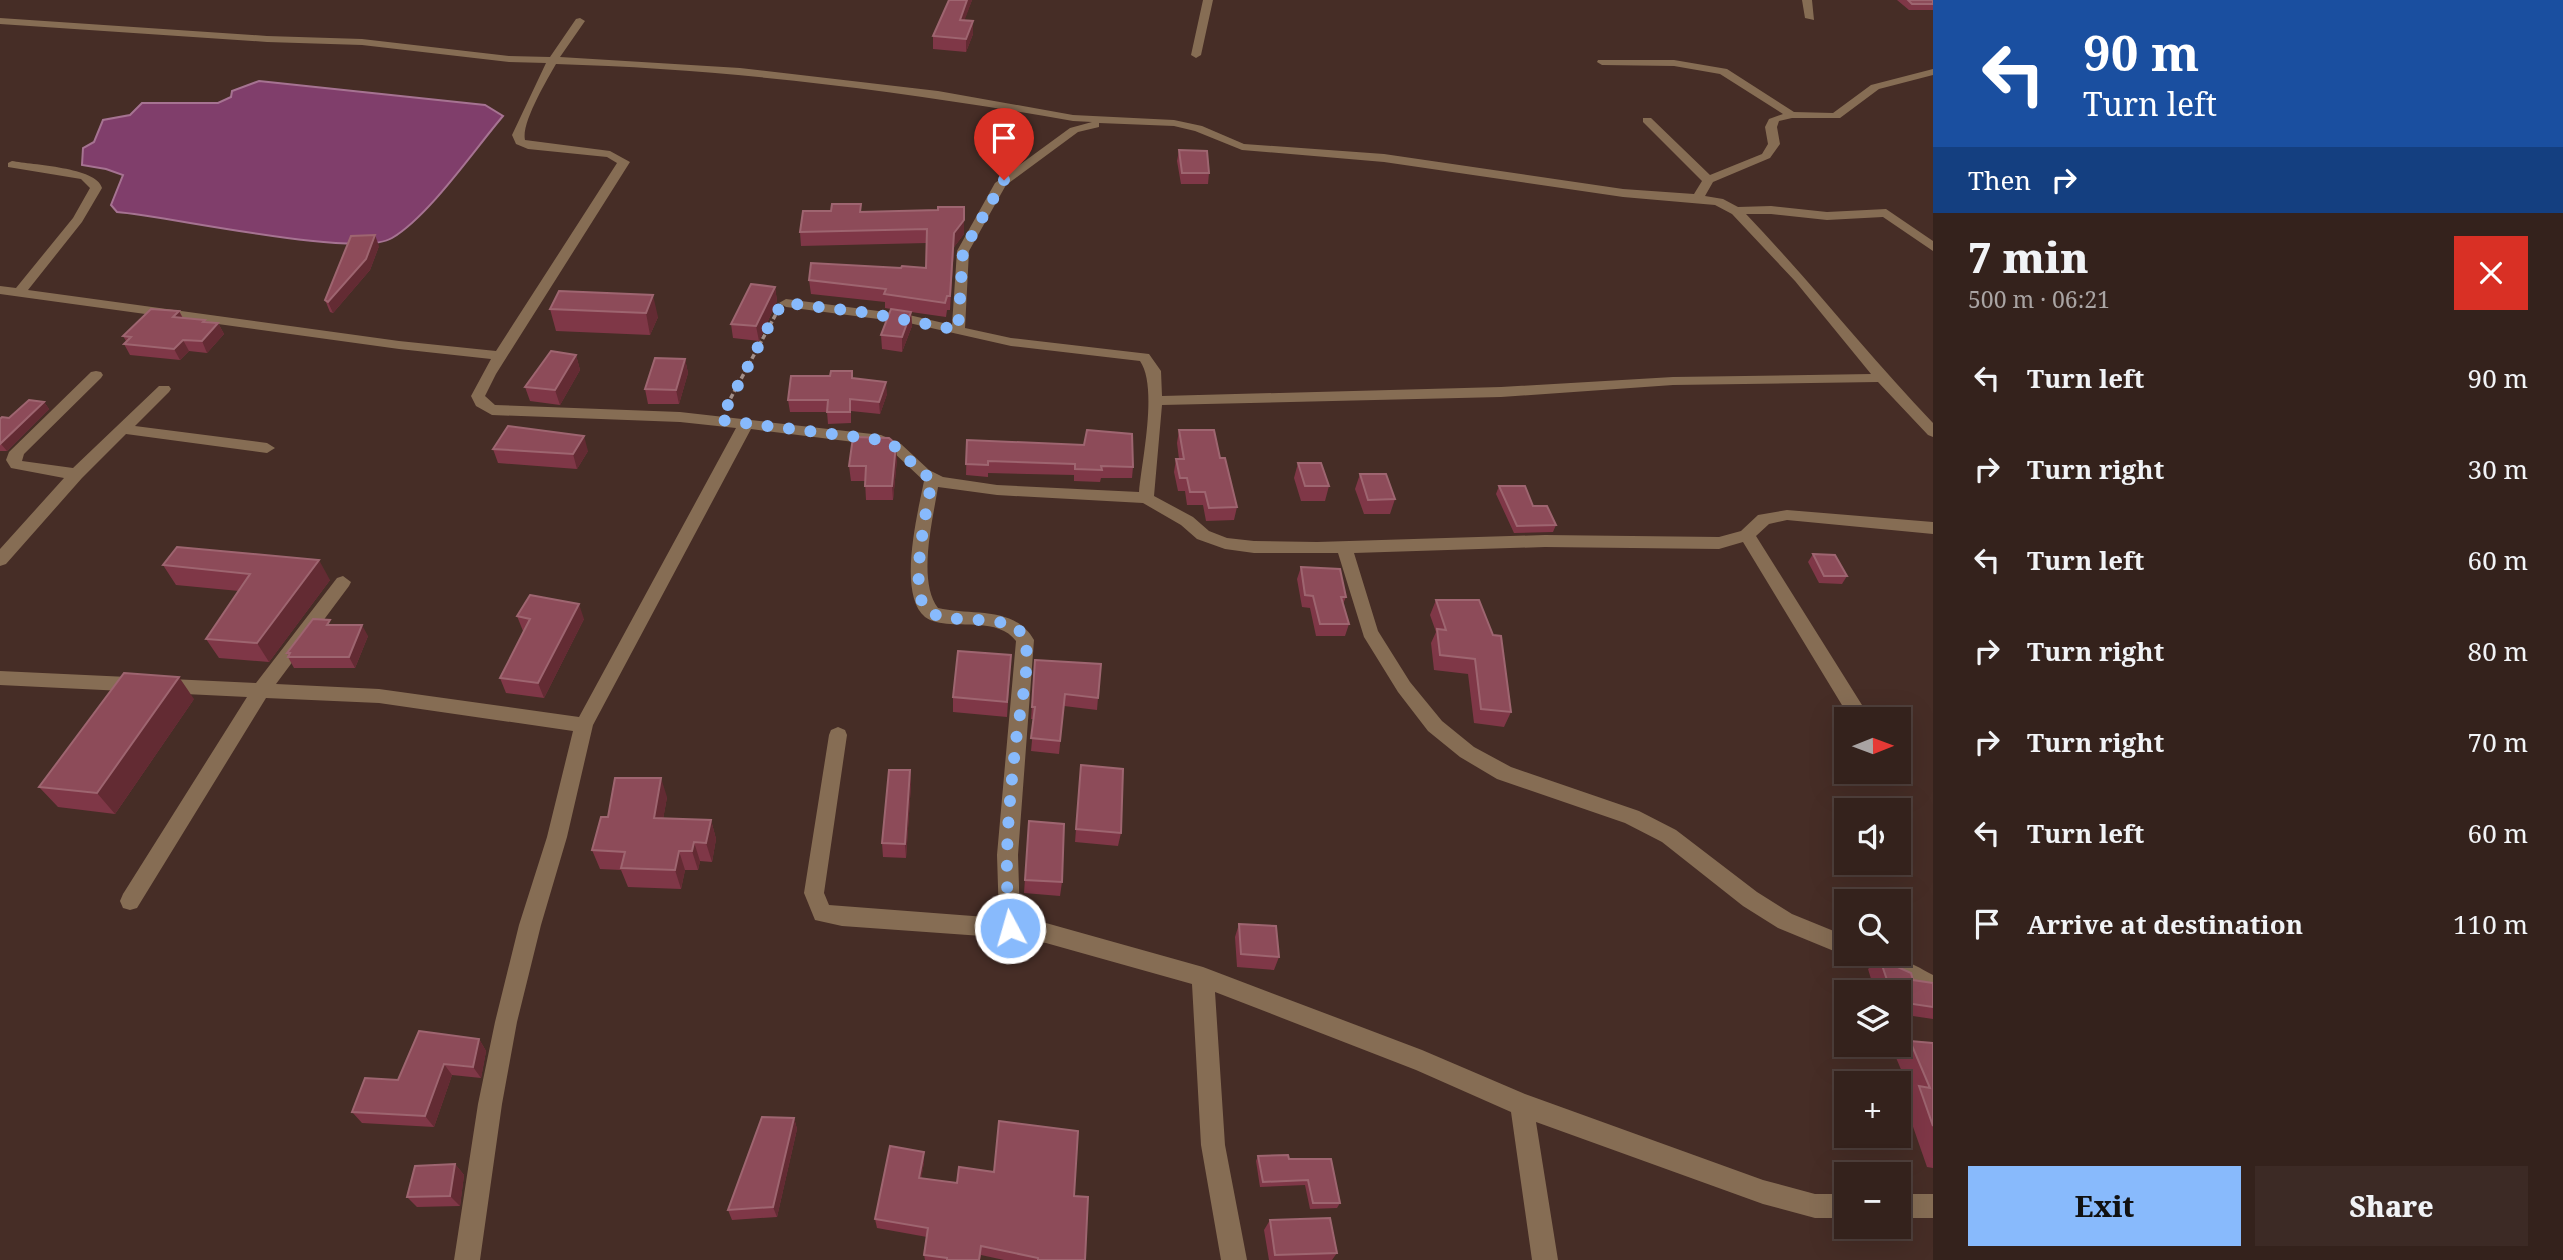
<!DOCTYPE html>
<html lang="en">
<head>
<meta charset="utf-8">
<style>
	body { margin:0; font-family:"Noto Serif",serif; background:#3c2a25; color:#f1f3f6; height:100vh; display:flex; flex-direction:column; font-size:26px; white-space:nowrap }
	* { box-sizing:border-box; margin:0 }
	p { font-size:23px; color:#a9a4a3 }
	.icon { flex:none; width:38px; height:38px; fill:none; stroke:currentColor; stroke-width:2; stroke-linecap:round; stroke-linejoin:round }
	.map { position:relative; flex:1; overflow:hidden }
	.sheet { display:flex; flex-direction:column; background:#34221c; width:630px }
	.sheet>* { flex:none }
	.top-card { background:#1a4fa0; color:#fff; overflow:hidden }
	.needle { width:46px; rotate:89deg }
	.fabs { position:absolute; left:1834px; top:707px; display:grid; gap:14px }
	.fabs a { display:grid; place-items:center; width:77px; height:77px; border-radius:0px; background:#34221c; box-shadow:0 7px 28px #0002,0 0 0 2px #4e3f3b; font-size:35px }
	.pin { position:absolute; display:grid; place-items:center; width:60px; height:60px; color:#fff; margin:-72px -30px; border-radius:50% 50% 50% 0; rotate:-45deg; box-shadow:0 0 7px #0007 }
	.pin .icon { rotate:45deg }
	.me { position:absolute; width:77px; margin:-38px; rotate:354deg; stroke-linejoin:round; filter:drop-shadow(0 0 5px #0008) }
	.turn { display:flex; align-items:center; gap:24px; height:147px; padding:0 35px; font-size:32px }
	.turn .icon { width:91px; height:91px; stroke-width:2.5 }
	.turn b { display:block; font-size:49px; line-height:60px }
	.then { display:flex; align-items:center; height:66px; padding:0 35px; background:#0003; gap:14px; font-size:26px }
	.round { display:grid; place-items:center; flex:none; width:74px; height:74px; border-radius:0px; background:#3c2a25 }
	.summary { display:flex; align-items:center; justify-content:space-between; height:119px; padding:0 35px }
	h1 { font-size:42px; font-weight:800; line-height:52px }
	.button { display:flex; gap:14px; margin-top:auto; padding:14px 35px }
	.button a { flex:1; height:80px; border-radius:0px; background:#88bafc; color:#111; font-size:28px; font-weight:800; line-height:80px; text-align:center }
	.button a+a { background:#3c2a25; color:#f1f3f6 }
	ul { padding:0; list-style:none }
	li { display:flex; align-items:center; gap:21px; height:91px; padding:0 35px }
	li div { flex:1 }
	li b { display:block; font-size:26px }
	li em { font-style:normal }
	main { display:flex; flex:1; min-height:0 }
	.map>svg:first-child { display:block }
	.water { fill:#803e6b; stroke:#a67392; stroke-width:2 }
	.lines { fill:none; stroke-linecap:round; stroke-linejoin:round }
	.path { stroke:#a18e89; stroke-width:3.5; stroke-dasharray:5 2.5; stroke-linecap:butt }
	.minor { fill:#866d54; fill-rule:evenodd }
	.wall { fill:#7f3747 }
	.shaded-wall { fill:#632b33 }
	.building { fill:#8d4b59; stroke:#9e6570; stroke-width:2 }
	.route { stroke:#88bafc; stroke-width:12; stroke-dasharray:0 21.6 }
</style>
</head>
<body>
<main>
<div class="map">
<svg width="1933" height="1260" viewBox="0 0 1933 1260">
	<rect width="100%" height="100%" fill="#462d26"/>
	<!-- water -->
	<path class="water" d="M259,81L485,105L503,116C474,150 429,216 392,238C358,259 168,216 117,212L111,205L123,175L106,169L82,165L83,148L94,142L103,120L130,115L142,103H218L231,97L232,91Z"/>
	<g class="lines">
		<!-- path -->
		<path class="path" d="M727,405L776,314"/>
		<!-- minor -->
		<path class="minor" d="M1203,0H1213L1201,55L1196,58L1191,55Z
			M1802,0H1812L1814,20L1805,18Z
			M0,18L267,36L362,39L509,56L550,57L576,19L580,18L585,21L560,57L740,68L938,91L1073,115L1174,120L1202,126L1244,144L1384,154L1623,189L1694,194L1702,181L1643,122V118H1651L1710,175L1762,154L1768,144L1765,127L1769,119L1783,114L1720,74L1674,66L1602,65L1597,62L1598,60H1674L1727,69L1794,112L1833,113L1871,85L1933,69V75L1879,89L1840,118H1792L1779,121L1777,127L1780,144L1770,158L1713,182L1705,196L1723,199L1738,207L1771,206L1827,212L1886,209L1933,241V251L1883,217L1827,220L1771,214H1746C1811,282 1868,355 1933,423V437L1928,435L1878,382L1673,385L1501,397L1162,405L1154,496L1193,517L1209,531L1227,538L1254,541L1317,542L1545,535L1719,537L1741,531L1758,515L1787,510L1933,522V534L1787,520L1769,524L1756,536L1862,705L1864,710L1862,715L1855,717L1848,715L1743,542L1719,549L1545,547L1354,553L1378,631L1410,682L1442,721L1474,747L1511,767L1639,811L1676,830L1757,892L1792,914L1846,936V954H1851L1846,956L1778,928L1743,906L1662,842L1625,823L1497,779L1460,757L1428,731L1398,692L1364,637L1338,553H1254L1225,549L1197,539L1181,525L1143,503L997,495L938,487C933,519 917,581 938,608C971,616 1014,605 1034,640L1018,855L1020,920L1046,923L1203,967L1422,1050L1525,1094L1763,1180L1815,1194H1846V1218H1815L1763,1204L1536,1122L1558,1260H1532L1511,1112L1416,1070L1215,992L1225,1145L1247,1260H1221L1201,1145L1192,984L1046,943L1010,938L842,926L815,920L804,893L829,735L831,730L838,727L845,730L847,735L824,893L829,905L999,918L997,855L1016,641C1007,629 993,626 978,625C963,624 937,626 925,617C897,594 918,512 924,481L891,450L878,445L751,429L593,725L567,837L541,925L517,1022L502,1104L480,1260H454L478,1104L495,1022L519,925L547,837L573,731L379,703L266,698L137,908L130,910L123,908L120,901L123,894L247,697L0,685V671L256,683L337,578L343,576L351,582L349,586L276,684L379,689L579,717L736,428L680,422L492,415L476,406L471,396L491,359L399,349L0,294V286L16,288L73,218L90,188L81,179L8,167V163L12,161C32,165 97,167 102,188L82,222L28,290L399,341L496,351L617,163L607,157L528,149L516,144L512,135L546,63L509,62L362,45L267,42L0,24ZM556,64C730,69 902,91 1073,121L1092,122L1070,128L995,183L957,251L952,325L909,315L786,299L779,303L786,307L909,323L1011,346L1140,361C1158,387 1142,459 1139,492L997,485L943,477L929,470L901,444L881,435L680,412L495,405L485,396L496,374L630,162L610,151L525,140C521,123 547,80 556,64ZM1099,123L1174,126L1195,131L1242,150L1384,162L1623,197L1715,205L1732,214L1795,281L1871,374L1673,377L1501,387L1162,396L1161,371L1149,354L1011,338L965,328L969,251L1006,185L1078,132L1099,127Z
			M96,371L101,372L103,375L101,378L24,454L22,461L73,468L159,386H169L171,389L169,392L135,426L267,443L275,448L267,453L126,434L82,478L6,564L0,566V549L64,478L11,468L6,460L9,452L91,372Z
			M1853,954C1888,952 1903,958 1933,975V997L1856,961Z
			M1899,1194H1933V1218H1899Z"/>
	</g>
	<!-- wall -->
	<path class="wall" d="M949,0H972L964,20L973,21V34L966,52L933,49V36Z
		M1897,0H1933V10H1909Z
		M1179,150L1209,173L1208,184H1181L1177,161Z
		M964,207V234L954,247L950,310H947L946,317L911,312L912,326L902,352L882,349L881,335L891,309L885,308V302L811,294L809,280L901,268H926L927,243L801,246L800,232L861,212L938,210Z
		M379,246L370,270L333,313L330,312L325,300Z
		M775,287L777,301L759,341L733,338L731,324Z
		M559,291L658,317L650,335L556,331L550,309Z
		M179,311L183,318L218,323L224,334L207,353L189,351L180,360L130,355L124,344L126,341L123,336Z
		M576,355L580,370L560,405L530,401L525,387Z
		M685,359L688,373L679,404H648L645,389Z
		M852,371L853,378L887,394L880,414L851,411V423L828,424L827,412H790L788,400L830,376Z
		M44,402L49,409L7,451H0V419L9,418Z
		M1179,430L1220,458L1237,507L1234,520L1206,521L1203,505H1187L1185,491H1178L1174,472L1176,459H1179L1177,443Z
		M967,440L1133,467L1132,478H1101L1100,482L1074,481V475L988,473V477L966,475Z
		M493,449L588,451L577,469L498,463Z
		M897,459L893,500H866L865,481H851L849,466Z
		M1298,463L1329,486L1325,501H1301L1294,478Z
		M1360,474L1395,499L1390,514H1364L1355,489Z
		M1499,486L1533,506L1556,525L1553,532L1514,533L1496,494Z
		M1813,554L1847,576L1842,584L1819,583L1808,562Z
		M163,565L330,580L269,662L219,658L206,639L239,591L176,585Z
		M1301,567L1346,597L1343,604L1349,624L1345,636H1316L1310,608L1302,607L1297,579Z
		M1436,600L1511,712L1504,727L1474,723L1468,674L1434,670L1431,643L1436,632L1430,615Z
		M517,616L584,619L544,698L506,693L500,678L524,631H523Z
		M332,625L368,636L355,668H294L288,657V655L287,653Z
		M1011,655L1007,717L953,712V697Z
		M1035,660L1098,698L1097,710L1064,706L1059,754L1031,751L1034,719H1031Z
		M194,699L115,814L58,807L39,787Z
		M1081,765L1121,833L1118,846L1075,842Z
		M910,770L911,784L906,858L883,857L882,843Z
		M667,797L663,819L711,820L716,839L712,862L700,861L698,870H685L681,889L628,887L621,870L600,869L592,850L608,817Z
		M1029,821L1062,882L1060,896L1024,893Z
		M1239,924L1279,957L1274,970L1237,967L1235,937Z
		M1880,959L1913,980L1933,983V1019L1899,1014V992H1875L1868,969Z
		M479,1039L486,1051L481,1078L452,1075L434,1127L362,1123L352,1112L398,1080Z
		M1910,1041L1933,1043V1168L1927,1167L1903,1098L1911,1093L1894,1053Z
		M794,1118L797,1129L777,1217L732,1220L728,1210Z
		M1258,1156L1289,1159L1340,1203L1337,1208L1310,1209L1305,1185L1260,1187L1256,1161Z
		M924,1162L921,1178L957,1183L1074,1196L1085,1260H1004L981,1255L980,1260H925L924,1255L927,1237L877,1228L875,1219Z
		M455,1164L464,1175L460,1206L417,1207L407,1197Z
		M1270,1220L1337,1253L1332,1260H1269L1264,1230Z"/>
	<!-- shaded-wall -->
	<path class="shaded-wall" d="M967,0H972L960,33V20Z
		M973,21V34L966,52V39Z
		M964,220V234L954,247L950,310L954,233Z
		M375,235L379,246L370,270L333,313L328,302Z
		M775,287L777,301L759,341L756,326Z
		M653,295L658,317L650,335L646,313Z
		M179,311L185,323L173,317Z
		M911,312L912,326L902,352V337Z
		M218,323L224,334L207,353L202,341Z
		M183,340L189,351L180,360L174,349Z
		M576,355L580,370L560,405L555,390Z
		M685,359L688,373L679,404L676,390Z
		M886,382L887,394L880,414L879,402Z
		M44,402L49,409L7,451L1,444Z
		M584,436L588,451L577,469L573,454Z
		M896,444L897,459L893,500L892,486Z
		M319,560L330,580L269,662L257,643Z
		M579,604L584,619L544,698L538,683Z
		M362,625L368,636L355,668L349,657Z
		M179,677L194,699L115,814L97,793Z
		M910,770L911,784L906,858L905,844Z
		M661,778L667,797L660,837L654,818Z
		M711,820L716,839L712,862L706,843Z
		M694,842L700,861L698,870L692,851Z
		M679,851L685,870L681,889L675,870Z
		M479,1039L486,1051L481,1078L473,1067Z
		M444,1064L452,1075L434,1127L425,1116Z
		M794,1118L797,1129L777,1217L773,1207Z
		M924,1152V1162L920,1188L919,1178Z
		M455,1164L464,1175L460,1206L450,1196Z"/>
	<!-- building -->
	<path class="building" d="M949,0H967L960,20L973,21L966,39L933,36Z
		M1908,0H1933V4H1912Z
		M1179,150L1207,151L1209,173H1182Z
		M832,204H861L860,212L938,210V207H964V220L954,233L950,296H947L945,303L884,294L886,289L809,280L811,263L901,268L902,266L926,268L927,229L800,232L803,211H831Z
		M375,235L366,259L328,302L325,300L351,236Z
		M751,284L775,287L756,326L731,324Z
		M559,291L653,295L646,313L550,309Z
		M151,309L179,311L173,317L205,320L203,322L218,323L202,341L183,340L174,349L124,344L131,337L123,336Z
		M891,309L911,312L902,337L881,335Z
		M551,351L576,355L555,390L525,387Z
		M655,358L685,359L676,390L645,389Z
		M831,371H852V378L886,382L879,402L850,399V412H827L828,400H788L791,376H830Z
		M29,400L44,402L0,444V419L2,417L9,418Z
		M508,426L584,436L573,454L493,449Z
		M1087,430L1132,434L1133,467L1101,466L1102,470L1075,469V464L988,461V465L966,464L967,440L1084,445Z
		M1179,430H1214L1220,458H1225L1237,507L1209,508L1205,492H1190L1187,478H1180L1176,459H1184Z
		M853,437L889,438L896,444L892,486H865L866,466H849Z
		M1298,463H1321L1329,486H1305Z
		M1360,474H1386L1395,499L1368,500Z
		M1499,486H1525L1533,506H1547L1556,525L1517,526Z
		M177,547L319,560L257,643L206,639L250,574L163,565Z
		M1813,554L1835,555L1847,576H1824Z
		M1301,567L1340,569L1346,597H1341L1349,624H1320L1313,596L1305,595Z
		M530,595L579,604L538,683L500,678L530,619L517,616Z
		M1436,600H1479L1493,635L1501,636L1511,712L1481,709L1475,659L1440,655L1437,629L1446,630Z
		M313,619L330,620L327,625H362L349,657H288L290,653H287Z
		M958,651L1011,655L1007,702L953,697Z
		M1035,660L1101,664L1098,698L1065,694L1060,741L1031,738L1035,707H1032Z
		M124,673L179,677L97,793L39,787Z
		M1081,765L1123,769L1121,833L1076,829Z
		M889,770H910L905,844L882,843Z
		M615,778H661L654,818L711,820L706,843L694,842L692,851H679L675,870L621,868L625,852L592,850L601,817H608Z
		M1029,821L1064,824L1062,882L1025,880Z
		M1239,924L1276,926L1279,957L1241,954Z
		M1880,959L1911,973L1913,980L1933,983V1007L1899,1002V992H1891Z
		M419,1031L479,1039L473,1067L444,1064L425,1116L352,1112L365,1078L398,1080Z
		M1910,1041L1933,1043V1126L1919,1086L1930,1088Z
		M762,1117L794,1118L773,1207L728,1210Z
		M999,1121L1078,1131L1074,1196L1088,1197L1085,1260H1038V1258L981,1246L979,1260H947V1258L924,1255L928,1228L875,1219L890,1146L924,1152L919,1178L957,1183L959,1167L994,1172Z
		M1288,1155L1289,1159H1331L1340,1203H1313L1308,1180L1263,1182L1258,1156Z
		M455,1164L450,1196L407,1197L415,1166Z
		M1330,1218L1337,1253L1275,1255L1270,1220Z"/>
	<g class="lines">
		<!-- route -->
		<path class="route" d="M1004,180L963,251L958,330L869,313L786,303L780,307L772,320L720,420L881,440L896,447L923,474L932,478C928,506 908,588 926,609C944,629 1016,608 1025,640C1031,666 1019,713 1016,741C1009,803 1003,866 1010,928"/>
	</g>
</svg>
<div class="fabs">
<a><svg class="needle" viewBox="-14 -14 28 28"><path d="M0-13l5 13h-10z" fill="#e53935"/><path d="M0 13l5-13h-10z" fill="#a9a4a3"/></svg></a>
<a><svg class="icon" aria-label="sound" viewBox="0 0 24 24"><path d="M4 9h4l5-4v14l-5-4H4zM17 9q2 3 0 6"/></svg></a>
<a><svg class="icon" aria-label="search" viewBox="0 0 24 24"><circle cx="10" cy="10" r="6"/><path d="M15 15l6 6"/></svg></a>
<a><svg class="icon" aria-label="layers" viewBox="0 0 24 24"><path d="M12 4l9 5-9 5-9-5zM3 14l9 5 9-5"/></svg></a>
<a>+</a>
<a>−</a>
</div>
<div class="pin" style="left:1004px;top:180px;background:#d93025"><svg class="icon" aria-label="arrive" viewBox="0 0 24 24"><path d="M6 21V4h12l-3 4 3 4H6"/></svg></div>
<svg class="me" style="left:1010px;top:928px" viewBox="-20 -20 40 40"><circle r="17" fill="#88bafc" stroke="#fff" stroke-width="3"/><path d="M0-11L8 9 0 5-8 9z" fill="#fff"/></svg>
</div>
<section class="sheet">
<div class="top-card">
<div class="turn"><svg class="icon" aria-label="left" viewBox="0 0 24 24"><path d="M17 20v-9H6M10 6l-5 5 5 5"/></svg><div><b>90 m</b>Turn left</div></div>
<div class="then">Then<svg class="icon" aria-label="right" viewBox="0 0 24 24"><path d="M7 20v-9h11M14 6l5 5-5 5"/></svg></div>
</div>
<div class="summary"><div><h1>7 min</h1><p>500 m · 06:21</p></div><a class="round" style="background:#d93025;color:#fff"><svg class="icon" aria-label="close" viewBox="0 0 24 24"><path d="M6 6l12 12M18 6L6 18"/></svg></a></div>
<ul>
<li><svg class="icon" aria-label="left" viewBox="0 0 24 24"><path d="M17 20v-9H6M10 6l-5 5 5 5"/></svg><div><b>Turn left</b></div><em>90 m</em></li>
<li><svg class="icon" aria-label="right" viewBox="0 0 24 24"><path d="M7 20v-9h11M14 6l5 5-5 5"/></svg><div><b>Turn right</b></div><em>30 m</em></li>
<li><svg class="icon" aria-label="left" viewBox="0 0 24 24"><path d="M17 20v-9H6M10 6l-5 5 5 5"/></svg><div><b>Turn left</b></div><em>60 m</em></li>
<li><svg class="icon" aria-label="right" viewBox="0 0 24 24"><path d="M7 20v-9h11M14 6l5 5-5 5"/></svg><div><b>Turn right</b></div><em>80 m</em></li>
<li><svg class="icon" aria-label="right" viewBox="0 0 24 24"><path d="M7 20v-9h11M14 6l5 5-5 5"/></svg><div><b>Turn right</b></div><em>70 m</em></li>
<li><svg class="icon" aria-label="left" viewBox="0 0 24 24"><path d="M17 20v-9H6M10 6l-5 5 5 5"/></svg><div><b>Turn left</b></div><em>60 m</em></li>
<li><svg class="icon" aria-label="arrive" viewBox="0 0 24 24"><path d="M6 21V4h12l-3 4 3 4H6"/></svg><div><b>Arrive at destination</b></div><em>110 m</em></li>
</ul>
<div class="button"><a>Exit</a><a>Share</a></div>
</section>
</main>
</body>
</html>
